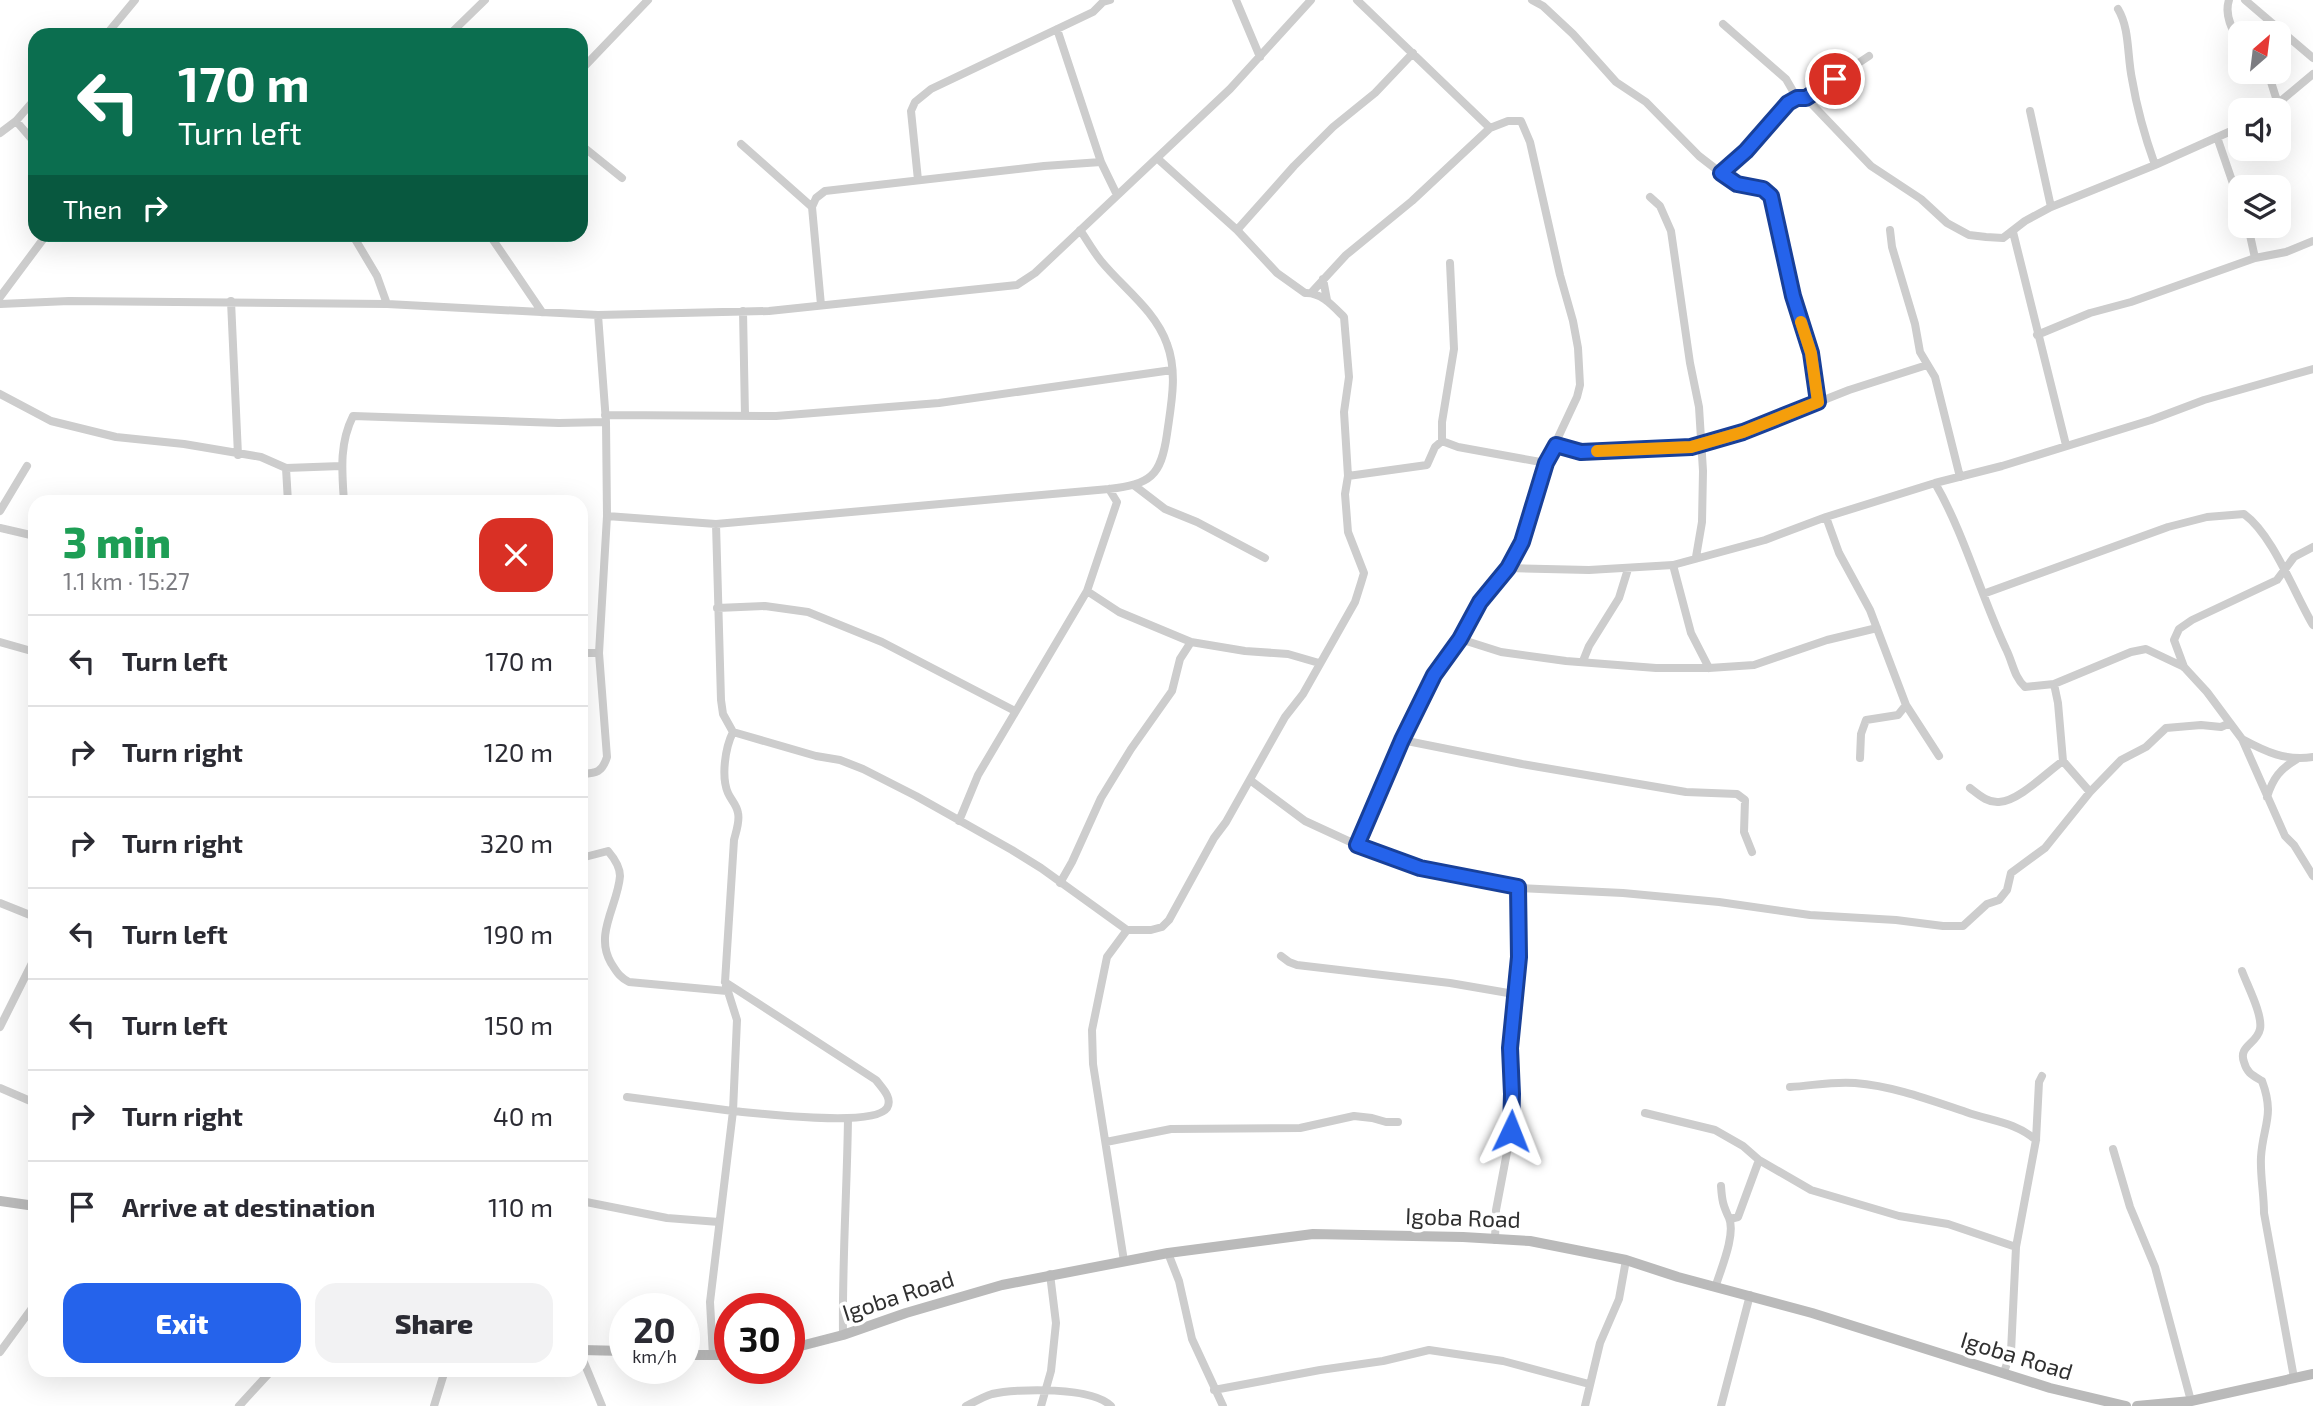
<!DOCTYPE html>
<html lang="en">
<head>
<meta charset="utf-8">
<style>
	body { margin:0; font-family:"Exo 2",sans-serif; background:#f2f2f3; color:#2b2b33; height:100vh; display:flex; flex-direction:column; font-size:26px; white-space:nowrap }
	* { box-sizing:border-box; margin:0 }
	p { font-size:23px; color:#7c7c81 }
	.icon { flex:none; width:38px; height:38px; fill:none; stroke:currentColor; stroke-width:2; stroke-linecap:round; stroke-linejoin:round }
	.map { position:relative; flex:1; overflow:hidden }
	.panel { position:absolute; left:28px; top:495px; width:560px; height:882px; display:flex; flex-direction:column; background:#fff; border-radius:21px; box-shadow:0 7px 28px #0002 }
	.panel>* { flex:none }
	.banner { position:absolute; left:28px; top:28px; width:560px; height:214px; border-radius:21px; box-shadow:0 7px 28px #0002; background:#0b6e4f; color:#fff; overflow:hidden }
	.needle { width:46px; rotate:28deg }
	.tools { position:absolute; left:2228px; top:21px; display:grid; gap:14px }
	.tools a { display:grid; place-items:center; width:63px; height:63px; border-radius:14px; background:#fff; box-shadow:0 7px 28px #0002; font-size:35px }
	.speed { position:absolute; left:609px; top:1293px; display:flex; gap:14px; font-size:35px; font-weight:700; text-align:center }
	.speed>* { display:grid; place-content:center; width:91px; height:91px; border-radius:50%; background:#fff; box-shadow:0 7px 28px #0002; line-height:1 }
	.speed small { font-size:18px; font-weight:400 }
	.speed .limit { border:10px solid #d22; background:#fff; color:#111 }
	.pin { position:absolute; display:grid; place-items:center; width:60px; height:60px; color:#fff; margin:-30px; border:4px solid #fff; border-radius:50%; box-shadow:0 2px 7px #0007 }
	.me { position:absolute; width:77px; margin:-38px; rotate:2deg; stroke-linejoin:round; filter:drop-shadow(0 0 5px #0008) }
	.turn { display:flex; align-items:center; gap:24px; height:147px; padding:0 35px; font-size:32px }
	.turn .icon { width:91px; height:91px; stroke-width:2.5 }
	.turn b { display:block; font-size:49px; line-height:60px }
	.then { display:flex; align-items:center; height:66px; padding:0 35px; background:#0003; gap:14px; font-size:26px }
	.round { display:grid; place-items:center; flex:none; width:74px; height:74px; border-radius:21px; background:#f2f2f3 }
	.summary { display:flex; align-items:center; justify-content:space-between; height:119px; padding:0 35px }
	h1 { font-size:42px; font-weight:800; line-height:52px; color:#1e9e55 }
	.button { display:flex; gap:14px; margin-top:auto; padding:14px 35px }
	.button a { flex:1; height:80px; border-radius:21px; background:#2563eb; color:#fff; font-size:28px; font-weight:800; line-height:80px; text-align:center }
	.button a+a { background:#f2f2f3; color:#2b2b33 }
	ul { padding:0; list-style:none }
	li { display:flex; align-items:center; gap:21px; height:91px; padding:0 35px; border-top:2px solid #e1e1e2 }
	li div { flex:1 }
	li b { display:block; font-size:26px }
	li em { font-style:normal }
	.map>svg:first-child { display:block }
	.lines { fill:none; stroke-linecap:round; stroke-linejoin:round }
	.street { stroke:#cdcdcd; stroke-width:8 }
	.secondary { stroke:#bababa; stroke-width:10 }
	.route-casing { stroke:#184099; stroke-width:18 }
	.route { stroke:#2563eb; stroke-width:12 }
	.slow { stroke:#f59e0b; stroke-width:12 }
	.labels { text-anchor:middle; dominant-baseline:central; stroke-width:7; stroke-linejoin:round; paint-order:stroke }
	.street-label { font-size:23px; fill:#303030; stroke:#fff }
</style>
</head>
<body>
<div class="map">
<svg width="2313" height="1406" viewBox="0 0 2313 1406">
	<rect width="100%" height="100%" fill="#fff"/>
	<g class="lines">
		<!-- street -->
		<path class="street" d="M1236,0L1260,57
			M1357,0L1490,128
			M1532,0L1543,6L1573,34L1616,82L1646,102L1699,156L1721,173L1736,184L1763,189L1771,196L1793,296L1811,353L1818,402
			M2229,0C2224,15 2232,30 2240,42
			M2245,0L2313,58
			M2118,9C2130,29 2127,56 2132,79C2137,109 2145,137 2155,165
			M1723,24L1786,79L1797,98
			M1057,29L1101,162L1117,195
			M106,35L135,0
			M449,35L485,0
			M581,70L648,0
			M2264,72L2271,82L2278,104
			M1806,98L1871,166L1921,199L1947,223L1969,235L1986,237L2003,238L2025,221L2051,207L2155,165L2240,127
			M2270,110L2313,74
			M2030,111L2051,207
			M16,121L35,143
			M0,133L16,121L35,99
			M2217,137L2240,204
			M741,144L812,207
			M581,145L622,178
			M1721,173L1746,151L1788,103L1797,98H1806L1869,56
			M918,180L911,111L915,102L931,89L1093,12L1103,2L1110,0
			M1650,197L1660,206L1671,231L1690,363L1699,407L1703,471L1702,522L1696,557
			M2248,226L2255,258
			M1237,230L1294,166L1333,127L1375,93L1413,53
			M1890,230L1892,247L1915,324L1920,352L1935,377L1960,477
			M2013,232L2066,445
			M352,234L377,276L387,304
			M489,234L542,312
			M1450,263L1454,349L1442,422V441L1458,447L1546,463
			M1323,279L1327,300
			M1311,293L1346,255L1412,201L1490,128L1508,121H1521L1530,142L1560,275L1573,321L1578,348L1580,385L1577,397L1546,463L1522,542L1508,568L1480,602L1460,639L1434,675L1402,740L1357,845
			M0,297L47,234
			M231,301L238,455
			M0,304L69,301L387,304L598,315L769,311L1017,285L1035,273L1230,89L1311,0
			M821,305L812,207L816,198L825,191L1044,166L1101,162
			M743,311L745,416
			M2037,335L2090,313L2131,302L2255,258L2286,252L2313,241
			M0,394L51,421L116,437L184,444L261,457L286,468L341,466
			M605,415L776,416L939,403L1172,370
			M1556,445L1581,452L1691,447L1743,432L1849,390L1927,365
			M286,468L288,502
			M1348,476L1427,465L1435,447L1442,441
			M1935,483C1964,533 1981,596 2006,649C2013,663 2014,677 2025,687L2054,684L2131,652L2146,649L2184,667L2207,692L2242,739L2285,836L2294,845L2313,876
			M1135,486L1165,509L1197,522L1265,558
			M344,502C342,472 339,444 353,416L559,423L606,422
			M0,511L27,466
			M607,516L716,524L1109,489C1150,484 1161,477 1167,434C1171,405 1178,373 1167,344C1155,310 1123,288 1101,261C1093,251 1087,240 1080,230
			M1826,517L1839,553L1870,610L1906,705L1939,756
			M716,524L721,700L723,714L733,732L816,756L840,760L863,769L916,796L1012,850L1041,868L1127,930H1151L1162,927L1169,920L1214,838L1226,822L1285,717L1303,694L1355,602L1361,583L1364,573L1348,532L1345,494L1348,476L1344,412L1349,377L1344,317C1333,306 1321,292 1305,293L1277,273L1237,230L1158,159
			M0,528L35,536
			M1673,565L1691,633L1709,668
			M1508,568L1589,570L1673,565L1765,540L1826,517L1935,483L2002,466L2151,420L2204,400L2313,369
			M1087,591L1119,612L1191,642L1245,651L1288,654L1319,663
			M1983,594L2168,527L2207,517L2244,514C2273,535 2294,593 2313,625
			M717,608L765,606L808,612L882,642L1015,711
			M1460,639L1501,652L1566,661L1656,668H1709L1754,665L1827,640L1877,628
			M0,642L35,652
			M581,653H599
			M1583,661L1589,646L1619,598L1628,569
			M2184,667L2174,640L2179,629L2192,620L2277,580L2294,557L2313,547
			M2054,684L2058,703L2063,761L2090,792
			M2242,739C2266,752 2285,761 2313,757
			M1402,740L1522,764L1686,792L1737,794L1745,800L1744,832L1752,852
			M1860,758L1861,734L1866,720L1898,715L1906,705
			M581,774C596,773 602,773 607,757L599,653L607,516L606,422L598,315
			M1250,780L1305,821L1357,845L1421,868L1519,888L1623,893L1719,902L1810,915L1896,920L1943,926H1963L1987,904L1999,900L2007,890L2011,873L2045,848L2090,792L2121,760L2146,747L2166,728L2201,725L2221,727L2230,723
			M1970,788C1978,794 1987,803 1999,802C2019,801 2047,772 2063,761
			M2267,797C2273,778 2280,769 2297,759
			M959,821L978,775L1087,591L1117,502L1109,489
			M581,858L608,851C614,858 620,867 620,876C618,905 594,934 611,963C617,972 619,977 629,982L727,991
			M1060,883L1072,862L1101,798L1131,749L1172,691L1180,659L1191,642
			M0,903L35,917
			M1281,956L1289,962L1297,965L1450,983L1514,994
			M2242,971C2247,985 2263,1015 2260,1029C2257,1044 2238,1046 2244,1062C2247,1073 2252,1075 2262,1081C2275,1116 2263,1125 2261,1157C2260,1175 2264,1194 2264,1213L2294,1378
			M0,1027L35,957
			M1790,1087C1811,1086 1833,1081 1855,1083C1893,1086 1930,1100 1966,1112C1991,1121 2015,1122 2036,1140
			M0,1088L35,1103
			M627,1097L733,1111L737,1020L725,982L734,840C736,832 740,821 738,813C737,805 731,800 728,793C721,777 725,748 733,732
			M1645,1113L1715,1130L1743,1146L1759,1160L1811,1190L1899,1216L1948,1224L2016,1247
			M1106,1142L1171,1129L1300,1128L1354,1116L1372,1118L1386,1122H1398
			M2113,1149L2130,1207L2155,1267L2191,1401
			M581,1201L667,1218L719,1222
			M1730,1219L1738,1217L1759,1160
			M1495,1240L1496,1210L1511,1131L1512,1095L1510,1048L1519,957V888
			M1168,1253L1179,1281L1192,1339L1223,1406
			M1124,1261L1093,1064L1092,1030L1107,957L1127,930
			M1716,1285C1721,1269 1736,1234 1729,1218C1723,1205 1722,1201 1721,1186
			M843,1335C842,1263 847,1191 848,1119
			M0,1352L35,1304
			M581,1355L602,1406
			M713,1356L710,1302L733,1111C758,1113 873,1128 887,1108C893,1098 882,1088 876,1080L725,982
			M2004,1372L2011,1352L2016,1247L2036,1140L2039,1082L2042,1076
			M1214,1390L1320,1370L1383,1361L1429,1350L1503,1361L1589,1384
			M239,1406L272,1370
			M434,1406L445,1370
			M966,1406C974,1402 983,1397 992,1394C1018,1388 1093,1387 1111,1406
			M1041,1406L1051,1371L1056,1323L1050,1274
			M1585,1406L1600,1343L1619,1299L1626,1260
			M1721,1406L1750,1295"/>
		<!-- secondary -->
		<path class="secondary" d="M0,1201L35,1206
			M789,1349L843,1335L906,1313L1002,1285L1168,1253L1313,1234L1463,1237L1530,1241L1626,1260L1678,1277L1812,1313L2050,1388L2126,1406
			M581,1350L625,1351
			M684,1355H730
			M2137,1406L2191,1401L2313,1374"/>
	</g>
	<g class="lines">
		<!-- route casing -->
		<g class="route-casing">
			<path id="route" d="M1511,1131L1512,1094L1510,1048L1519,957L1518,887L1420,868L1357,845L1402,740L1434,675L1460,639L1480,602L1508,568L1522,542L1546,463L1556,445L1581,452L1691,447L1743,432L1818,402L1811,353L1793,296L1771,196L1763,189L1737,184L1721,173L1746,151L1788,103L1797,98H1806L1835,79"/>
		</g>
		<!-- route -->
		<use href="#route" class="route"/>
		<!-- slow -->
		<path class="slow" d="M1597,451L1691,447L1743,432L1818,402L1811,353L1801,322"/>
	</g>
	<g class="labels">
		<!-- street labels -->
		<g class="street-label">
			<text transform="translate(1463 1217) rotate(2)">Igoba Road</text>
			<text transform="translate(898 1295) rotate(-18)">Igoba Road</text>
			<text transform="translate(2017 1355) rotate(17)">Igoba Road</text>
		</g>
	</g>
</svg>
<div class="tools">
<a><svg class="needle" viewBox="-14 -14 28 28"><path d="M0-13l5 13h-10z" fill="#e53935"/><path d="M0 13l5-13h-10z" fill="#7c7c81"/></svg></a>
<a><svg class="icon" aria-label="sound" viewBox="0 0 24 24"><path d="M4 9h4l5-4v14l-5-4H4zM17 9q2 3 0 6"/></svg></a>
<a><svg class="icon" aria-label="layers" viewBox="0 0 24 24"><path d="M12 4l9 5-9 5-9-5zM3 14l9 5 9-5"/></svg></a>
</div>
<div class="speed"><div>20<small>km/h</small></div><div class="limit">30</div></div>
<div class="pin" style="left:1835px;top:79px;background:#d93025"><svg class="icon" aria-label="arrive" viewBox="0 0 24 24"><path d="M6 21V4h12l-3 4 3 4H6"/></svg></div>
<svg class="me" style="left:1511px;top:1131px" viewBox="-20 -20 40 40"><path d="M0-17L14 15 0 8-14 15z" fill="#2563eb" stroke="#fff" stroke-width="4"/></svg>
<div class="banner">
<div class="turn"><svg class="icon" aria-label="left" viewBox="0 0 24 24"><path d="M17 20v-9H6M10 6l-5 5 5 5"/></svg><div><b>170 m</b>Turn left</div></div>
<div class="then">Then<svg class="icon" aria-label="right" viewBox="0 0 24 24"><path d="M7 20v-9h11M14 6l5 5-5 5"/></svg></div>
</div>
<section class="panel">
<div class="summary"><div><h1>3 min</h1><p>1.1 km · 15:27</p></div><a class="round" style="background:#d93025;color:#fff"><svg class="icon" aria-label="close" viewBox="0 0 24 24"><path d="M6 6l12 12M18 6L6 18"/></svg></a></div>
<ul>
<li><svg class="icon" aria-label="left" viewBox="0 0 24 24"><path d="M17 20v-9H6M10 6l-5 5 5 5"/></svg><div><b>Turn left</b></div><em>170 m</em></li>
<li><svg class="icon" aria-label="right" viewBox="0 0 24 24"><path d="M7 20v-9h11M14 6l5 5-5 5"/></svg><div><b>Turn right</b></div><em>120 m</em></li>
<li><svg class="icon" aria-label="right" viewBox="0 0 24 24"><path d="M7 20v-9h11M14 6l5 5-5 5"/></svg><div><b>Turn right</b></div><em>320 m</em></li>
<li><svg class="icon" aria-label="left" viewBox="0 0 24 24"><path d="M17 20v-9H6M10 6l-5 5 5 5"/></svg><div><b>Turn left</b></div><em>190 m</em></li>
<li><svg class="icon" aria-label="left" viewBox="0 0 24 24"><path d="M17 20v-9H6M10 6l-5 5 5 5"/></svg><div><b>Turn left</b></div><em>150 m</em></li>
<li><svg class="icon" aria-label="right" viewBox="0 0 24 24"><path d="M7 20v-9h11M14 6l5 5-5 5"/></svg><div><b>Turn right</b></div><em>40 m</em></li>
<li><svg class="icon" aria-label="arrive" viewBox="0 0 24 24"><path d="M6 21V4h12l-3 4 3 4H6"/></svg><div><b>Arrive at destination</b></div><em>110 m</em></li>
</ul>
<div class="button"><a>Exit</a><a>Share</a></div>
</section>
</div>
</body>
</html>
